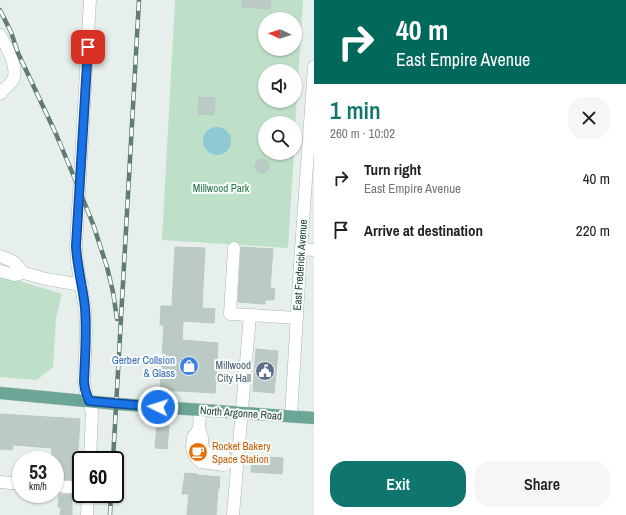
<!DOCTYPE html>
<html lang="en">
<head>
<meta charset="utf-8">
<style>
	body { margin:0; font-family:"Archivo Narrow",sans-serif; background:#f6f6f6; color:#202124; height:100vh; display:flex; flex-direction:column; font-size:15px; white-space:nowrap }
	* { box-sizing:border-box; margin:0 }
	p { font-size:13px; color:#757577 }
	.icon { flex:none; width:22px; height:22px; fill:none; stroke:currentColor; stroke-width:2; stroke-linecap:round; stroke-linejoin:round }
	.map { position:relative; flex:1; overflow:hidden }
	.drawer { display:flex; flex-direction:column; background:#fff; width:312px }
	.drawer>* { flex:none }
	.banner { background:#00695c; color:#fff; overflow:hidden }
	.needle { width:26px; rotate:274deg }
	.buttons { position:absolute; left:258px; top:12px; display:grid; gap:8px }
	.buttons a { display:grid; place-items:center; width:44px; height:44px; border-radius:50%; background:#fff; box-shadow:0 1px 3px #0004; font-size:20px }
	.speed { position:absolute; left:12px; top:451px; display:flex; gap:8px; font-size:20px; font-weight:700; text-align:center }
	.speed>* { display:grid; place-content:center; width:52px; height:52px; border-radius:50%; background:#fff; box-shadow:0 1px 3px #0004; line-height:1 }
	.speed small { font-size:10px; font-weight:400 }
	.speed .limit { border:2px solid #111; border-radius:6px; background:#fff; color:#111 }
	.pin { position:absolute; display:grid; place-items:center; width:34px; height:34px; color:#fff; margin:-17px; border-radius:8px; box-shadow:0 2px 6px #0006 }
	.me { position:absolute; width:44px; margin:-22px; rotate:274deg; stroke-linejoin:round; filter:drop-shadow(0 0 3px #0008) }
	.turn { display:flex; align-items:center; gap:14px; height:84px; padding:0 16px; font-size:18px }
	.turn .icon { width:52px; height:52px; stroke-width:2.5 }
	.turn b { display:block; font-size:28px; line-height:34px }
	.round { display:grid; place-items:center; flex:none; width:42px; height:42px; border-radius:16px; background:#f6f6f6 }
	.summary { display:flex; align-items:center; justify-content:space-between; height:68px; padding:0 16px }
	h1 { font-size:24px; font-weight:600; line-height:30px; color:#0f766e }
	.action { display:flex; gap:8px; margin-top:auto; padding:8px 16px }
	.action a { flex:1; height:46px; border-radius:16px; background:#0f766e; color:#fff; font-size:16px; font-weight:600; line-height:46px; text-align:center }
	.action a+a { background:#f6f6f6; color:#202124 }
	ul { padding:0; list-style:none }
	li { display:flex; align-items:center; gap:12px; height:52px; padding:0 16px }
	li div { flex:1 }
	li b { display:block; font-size:15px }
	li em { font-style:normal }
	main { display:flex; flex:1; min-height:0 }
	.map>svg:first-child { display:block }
	.green { fill:#bfe0c8; fill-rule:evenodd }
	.water { fill:#8ec9d4 }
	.building { fill:#bbcac4; stroke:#b8c9c2 }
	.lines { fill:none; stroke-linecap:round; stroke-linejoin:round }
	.minor-casing { stroke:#a8b8b2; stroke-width:13 }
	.major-casing { stroke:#c2cac8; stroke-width:13 }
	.minor { stroke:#fff; stroke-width:12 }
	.major { stroke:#6aa596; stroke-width:12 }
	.rail-casing { stroke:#5f7d75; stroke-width:4.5 }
	.rail { stroke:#f7fbf9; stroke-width:3; stroke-dasharray:9; stroke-linecap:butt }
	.route-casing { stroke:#114b97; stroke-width:10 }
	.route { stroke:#1a73e8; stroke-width:7 }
	.labels { text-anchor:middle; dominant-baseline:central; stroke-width:4; stroke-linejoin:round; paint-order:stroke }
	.park-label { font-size:11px; fill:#2d7a4b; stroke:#f7fbf9 }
	.street-label { font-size:11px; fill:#24423a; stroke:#f7fbf9 }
	.shop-label { font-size:11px; fill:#366cbe; stroke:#f7fbf9; text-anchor:end }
	.service-label { font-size:11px; fill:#4e5e75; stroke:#f7fbf9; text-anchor:end }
	.food-label { font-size:11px; fill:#c56008; stroke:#f7fbf9; text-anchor:start }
</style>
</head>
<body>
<main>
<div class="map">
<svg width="314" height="515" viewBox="0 0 314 515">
	<rect width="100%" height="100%" fill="#e6efeb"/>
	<!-- green -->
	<path class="green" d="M175,0H303L295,128V123H265V153H294L288,248L162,240ZM265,19H295V49H265ZM265,71H295V101H265Z
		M0,275L62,294L56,318L53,367L37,380L0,377Z"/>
	<!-- water -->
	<path class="water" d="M203 141a14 14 0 1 1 28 0a14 14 0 1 1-28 0Z"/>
	<!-- building -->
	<path class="building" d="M242,0H271L270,9L242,7Z
		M199,97L215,98L214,115L198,114Z
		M255 166a7 7 0 1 1 14 0a7 7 0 1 1-14 0Z
		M175,247L205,248L202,308L215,309L214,323L183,321L182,340L218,343L215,393L160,390L164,325H160L161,306H172Z
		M241,247L273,249L270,288L275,289L274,300H265V304L238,302Z
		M256,349L278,351L274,393L253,391Z
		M0,414L80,419L76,480L55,479V460H51L52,448L13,445L12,450L0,449Z
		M157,425L169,426L167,449L155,448Z
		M252,457L283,458L282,474L251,472Z
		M185,473L197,474V475L220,477L219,489H218L216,515H187L189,494H182Z
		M59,494L75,495V501H72V515H60L61,507H58Z"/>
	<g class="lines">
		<!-- minor casing -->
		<g class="minor-casing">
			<path id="minor" d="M0,35C6,46 19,67 13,80C10,85 3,89 0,94
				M234,248L230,314L250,315
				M301,249L314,250
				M0,256L14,262L24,273
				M0,271L15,275L24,273L46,279L82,285
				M200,410L199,429L202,438V444L205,451L211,455L224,456L229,462
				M291,416L300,264L314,67
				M199,429L193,437L192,448L195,456L201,462L224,465L229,462H238
				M90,460L92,412L86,392L84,382L86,332L85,309L77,262L76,247L90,0
				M0,482L21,484
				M55,486L81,488
				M87,515L88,494
				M233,515L250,315L297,318"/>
		</g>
		<!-- major casing -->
		<g class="major-casing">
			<path id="major" d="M0,393L117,404L314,418"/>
		</g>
		<!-- minor -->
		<use href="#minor" class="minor"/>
		<!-- major -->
		<use href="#major" class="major"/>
		<!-- rail casing -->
		<g class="rail-casing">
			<path id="rail" d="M0,10L11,32L18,53L56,134L77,184L93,224L107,267L113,292L117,319
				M113,460L139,0
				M110,515L111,494"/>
		</g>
		<!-- rail -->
		<use href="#rail" class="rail"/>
	</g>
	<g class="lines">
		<!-- route casing -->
		<g class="route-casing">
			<path id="route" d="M88,47L76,246C77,267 83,287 85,308C87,332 85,357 84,382L85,389L89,401L158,407"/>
		</g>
		<!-- route -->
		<use href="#route" class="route"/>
	</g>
	<!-- icons -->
	<defs>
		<g id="shop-disc" transform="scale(1)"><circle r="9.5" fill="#3f7fe0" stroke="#f7fbf9"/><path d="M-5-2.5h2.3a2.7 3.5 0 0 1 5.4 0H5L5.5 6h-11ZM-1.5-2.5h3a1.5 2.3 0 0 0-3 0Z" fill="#fff"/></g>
		<g id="civic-disc" transform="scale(1)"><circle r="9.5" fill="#5c6f8a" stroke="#f7fbf9"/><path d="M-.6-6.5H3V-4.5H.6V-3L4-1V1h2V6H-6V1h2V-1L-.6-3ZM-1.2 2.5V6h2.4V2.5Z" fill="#fff"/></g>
		<g id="cafe-disc" transform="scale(1)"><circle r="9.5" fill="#e8710a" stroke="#f7fbf9"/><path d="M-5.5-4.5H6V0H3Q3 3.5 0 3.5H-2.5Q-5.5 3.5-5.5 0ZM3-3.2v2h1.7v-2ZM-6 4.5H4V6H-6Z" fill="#fff"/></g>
	</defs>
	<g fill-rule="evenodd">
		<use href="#shop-disc" x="189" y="366"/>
		<use href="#civic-disc" x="265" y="371"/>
		<use href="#cafe-disc" x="198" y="452"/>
	</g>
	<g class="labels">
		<!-- park labels -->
		<g class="park-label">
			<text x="221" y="188">Millwood Park</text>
		</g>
		<!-- street labels -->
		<g class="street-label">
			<text transform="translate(300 265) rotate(-86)">East Frederick Avenue</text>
			<text transform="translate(241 413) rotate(4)">North Argonne Road</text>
		</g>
		<!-- shop labels -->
		<g class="shop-label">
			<text x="175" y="360">Gerber Collsion<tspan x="175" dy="13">&amp; Glass</tspan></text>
		</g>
		<!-- service labels -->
		<g class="service-label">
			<text x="251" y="365">Millwood<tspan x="251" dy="13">City Hall</tspan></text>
		</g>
		<!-- food labels -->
		<g class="food-label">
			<text x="212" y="446">Rocket Bakery<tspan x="212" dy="13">Space Station</tspan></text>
		</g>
	</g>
</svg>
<div class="buttons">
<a><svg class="needle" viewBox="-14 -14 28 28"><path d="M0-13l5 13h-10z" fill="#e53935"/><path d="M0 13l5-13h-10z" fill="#757577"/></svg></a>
<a><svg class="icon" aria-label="sound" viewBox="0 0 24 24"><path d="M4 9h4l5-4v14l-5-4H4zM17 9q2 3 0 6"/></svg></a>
<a><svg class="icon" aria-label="search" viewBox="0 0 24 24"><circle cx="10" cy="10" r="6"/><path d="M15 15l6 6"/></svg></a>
</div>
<div class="speed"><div>53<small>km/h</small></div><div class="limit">60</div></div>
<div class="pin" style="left:88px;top:47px;background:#d93025"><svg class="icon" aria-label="arrive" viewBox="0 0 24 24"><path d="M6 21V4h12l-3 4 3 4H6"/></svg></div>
<svg class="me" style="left:158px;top:407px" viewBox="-20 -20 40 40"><circle r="17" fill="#1a73e8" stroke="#fff" stroke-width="3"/><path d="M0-11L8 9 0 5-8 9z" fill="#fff"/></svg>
</div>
<section class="drawer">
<div class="banner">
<div class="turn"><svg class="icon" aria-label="right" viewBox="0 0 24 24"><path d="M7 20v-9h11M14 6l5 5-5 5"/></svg><div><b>40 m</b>East Empire Avenue</div></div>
</div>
<div class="summary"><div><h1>1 min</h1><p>260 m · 10:02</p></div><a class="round"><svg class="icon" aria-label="close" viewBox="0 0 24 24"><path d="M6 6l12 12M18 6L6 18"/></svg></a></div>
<ul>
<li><svg class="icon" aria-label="right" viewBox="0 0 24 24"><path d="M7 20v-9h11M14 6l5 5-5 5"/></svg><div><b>Turn right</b><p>East Empire Avenue</p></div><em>40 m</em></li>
<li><svg class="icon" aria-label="arrive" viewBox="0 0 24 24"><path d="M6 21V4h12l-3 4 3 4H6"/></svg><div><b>Arrive at destination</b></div><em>220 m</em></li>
</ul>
<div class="action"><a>Exit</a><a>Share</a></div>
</section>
</main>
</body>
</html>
